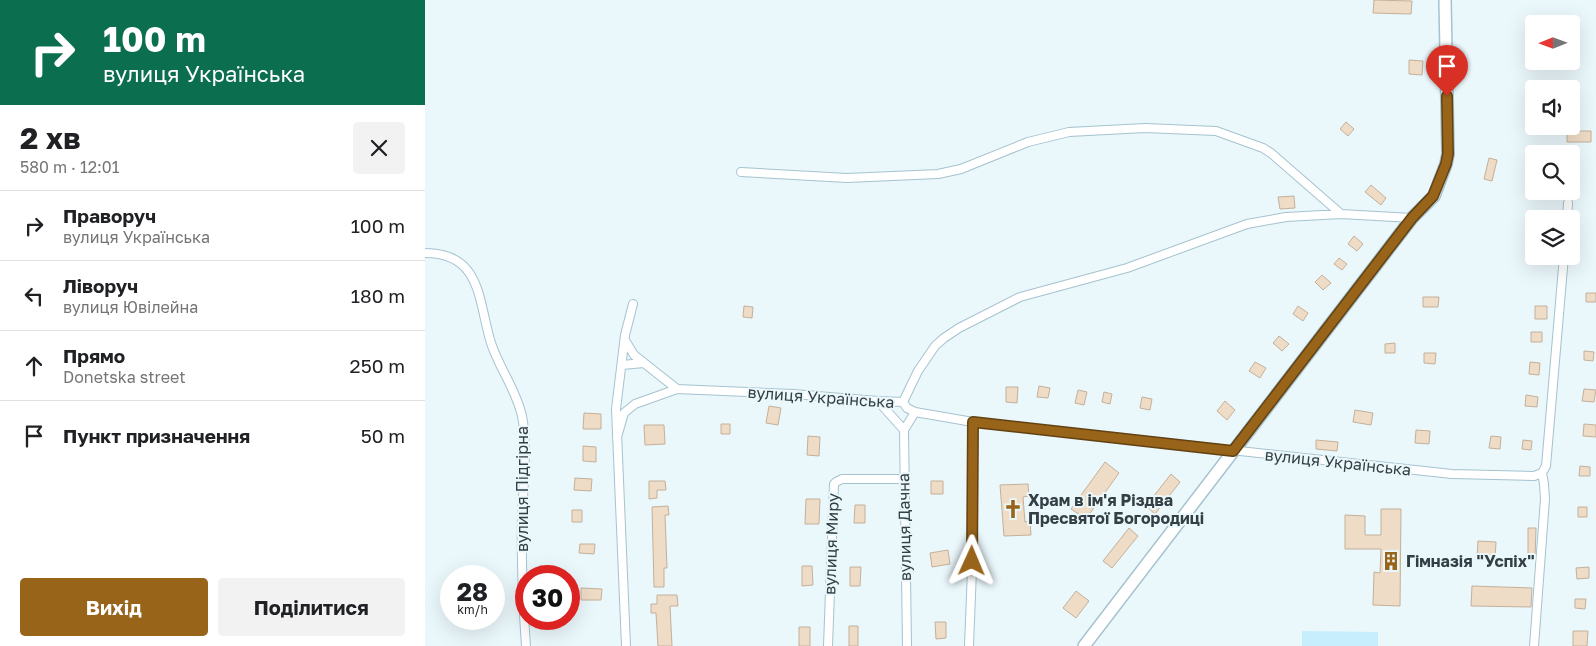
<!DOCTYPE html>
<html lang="uk">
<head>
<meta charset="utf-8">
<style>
	body { margin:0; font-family:"Golos Text",sans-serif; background:#f2f2f2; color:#202124; height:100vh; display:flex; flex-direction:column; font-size:19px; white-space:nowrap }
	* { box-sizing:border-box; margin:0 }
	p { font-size:16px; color:#757577 }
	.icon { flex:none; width:28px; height:28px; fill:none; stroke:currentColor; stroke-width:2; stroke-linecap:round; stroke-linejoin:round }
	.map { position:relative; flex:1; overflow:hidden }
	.details { display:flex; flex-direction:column; background:#fff; width:425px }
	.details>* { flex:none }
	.guide { background:#0b6e4f; color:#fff; overflow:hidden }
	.needle { width:32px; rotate:269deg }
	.fabs { position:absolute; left:1100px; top:15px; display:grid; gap:10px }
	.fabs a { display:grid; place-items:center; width:55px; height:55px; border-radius:5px; background:#fff; box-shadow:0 5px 20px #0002; font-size:25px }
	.speed { position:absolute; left:15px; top:565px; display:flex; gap:10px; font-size:25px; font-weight:700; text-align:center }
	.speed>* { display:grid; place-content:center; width:65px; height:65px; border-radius:50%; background:#fff; box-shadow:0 5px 20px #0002; line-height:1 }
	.speed small { font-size:12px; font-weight:400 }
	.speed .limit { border:8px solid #d22; background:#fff; color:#111 }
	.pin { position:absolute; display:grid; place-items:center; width:42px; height:42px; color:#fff; margin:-51px -21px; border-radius:50% 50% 50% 0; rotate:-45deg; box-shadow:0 0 5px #0007 }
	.pin .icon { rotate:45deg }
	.me { position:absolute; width:55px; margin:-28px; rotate:1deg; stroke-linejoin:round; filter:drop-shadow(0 0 4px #0008) }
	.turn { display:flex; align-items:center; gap:18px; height:105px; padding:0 20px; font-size:22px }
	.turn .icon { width:65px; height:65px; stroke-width:2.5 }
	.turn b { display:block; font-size:35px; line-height:42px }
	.round { display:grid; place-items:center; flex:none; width:52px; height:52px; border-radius:5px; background:#f2f2f2 }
	.summary { display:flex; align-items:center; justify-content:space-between; height:85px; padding:0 20px }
	h1 { font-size:30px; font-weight:700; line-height:38px }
	.button { display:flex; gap:10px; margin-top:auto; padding:10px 20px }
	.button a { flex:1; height:58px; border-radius:5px; background:#98641a; color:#fff; font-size:20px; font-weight:700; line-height:58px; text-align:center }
	.button a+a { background:#f2f2f2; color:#202124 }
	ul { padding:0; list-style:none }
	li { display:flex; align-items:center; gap:15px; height:70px; padding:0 20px; border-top:1px solid #e0e0e0 }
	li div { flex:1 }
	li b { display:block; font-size:19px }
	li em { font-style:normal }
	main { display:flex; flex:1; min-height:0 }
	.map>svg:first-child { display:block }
	.green { fill:#c7eefd }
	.building { fill:#efdcc6; stroke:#c3b09b }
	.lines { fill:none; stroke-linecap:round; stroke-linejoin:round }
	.street-casing { stroke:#a5c3cf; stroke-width:10 }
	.secondary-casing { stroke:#a5c3cf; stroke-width:14 }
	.street { stroke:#fff; stroke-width:8 }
	.secondary { stroke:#fff; stroke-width:11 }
	.route-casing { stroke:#634111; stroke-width:12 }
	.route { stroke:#98641a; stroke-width:9 }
	.labels { text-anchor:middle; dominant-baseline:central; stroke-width:4; stroke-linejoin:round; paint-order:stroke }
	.street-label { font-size:16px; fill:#333f44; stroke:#eaf7fb }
	.poi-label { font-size:16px; font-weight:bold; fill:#333f44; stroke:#eaf7fb; text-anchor:start }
</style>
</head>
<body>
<main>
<section class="details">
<div class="guide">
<div class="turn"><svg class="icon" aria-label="right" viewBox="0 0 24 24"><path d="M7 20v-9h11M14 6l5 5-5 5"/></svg><div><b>100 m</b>вулиця Українська</div></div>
</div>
<div class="summary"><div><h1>2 хв</h1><p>580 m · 12:01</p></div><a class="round"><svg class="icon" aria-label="close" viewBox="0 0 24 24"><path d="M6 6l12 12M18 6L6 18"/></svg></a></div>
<ul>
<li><svg class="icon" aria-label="right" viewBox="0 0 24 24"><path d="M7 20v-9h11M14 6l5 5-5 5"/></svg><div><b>Праворуч</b><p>вулиця Українська</p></div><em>100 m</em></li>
<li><svg class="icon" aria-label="left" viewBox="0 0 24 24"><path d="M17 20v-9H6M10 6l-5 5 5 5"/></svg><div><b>Ліворуч</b><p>вулиця Ювілейна</p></div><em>180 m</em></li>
<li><svg class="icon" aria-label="ahead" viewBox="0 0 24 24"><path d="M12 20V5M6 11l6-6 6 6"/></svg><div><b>Прямо</b><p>Donetska street</p></div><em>250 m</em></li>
<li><svg class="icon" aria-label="arrive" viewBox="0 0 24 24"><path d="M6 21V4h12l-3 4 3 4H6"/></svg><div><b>Пункт призначення</b></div><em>50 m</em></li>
</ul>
<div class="button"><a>Вихід</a><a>Поділитися</a></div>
</section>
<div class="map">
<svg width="1171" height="646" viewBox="0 0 1171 646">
	<rect width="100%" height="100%" fill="#eaf7fb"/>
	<!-- green -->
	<path class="green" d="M877,631L953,632V646H877Z"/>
	<!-- building -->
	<path class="building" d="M949,0L987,1L986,14L948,13Z
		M984,60L998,61L997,75L984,74Z
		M921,122L929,129L923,136L915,129Z
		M1142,131H1166V142H1142Z
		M1064,158L1072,160L1067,181L1059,179Z
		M946,185L961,198L956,205L940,192Z
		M869,196L870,208L855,209L853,197Z
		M929,236L938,244L932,251L923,244Z
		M914,258L922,264L917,270L909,264Z
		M897,275L906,283L898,290L890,282Z
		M1161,293H1171V302H1161Z
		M998,297H1014L1013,307H998Z
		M319,306L328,307L327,318L318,317Z
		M873,306L883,313L878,321L868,314Z
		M1110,306H1122V319H1110Z
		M1106,332H1117V342H1106Z
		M854,336L864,344L857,351L848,343Z
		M970,343V353H960V344Z
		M1159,351L1169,352L1168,361L1159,360Z
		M999,353H1011L1010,364L999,363Z
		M830,362L841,368L835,378L824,371Z
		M1105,362L1115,363L1114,375L1104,374Z
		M614,386L625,388L623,398L612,397Z
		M581,387H593L592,403L581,402Z
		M1159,389L1171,390L1169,402L1157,401Z
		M653,390L662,392L659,405L650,403Z
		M679,392L687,394L685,404L677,402Z
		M1101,395L1113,397L1112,407L1100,406Z
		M717,397L727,399L725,410L715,408Z
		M800,401L810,410L802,420L792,411Z
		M344,406L356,408L353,425L341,423Z
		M930,410L948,413L946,425L928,422Z
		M159,413L176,414V429H158Z
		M296,424H305V434H296Z
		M1159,424L1171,425V437L1158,436Z
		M219,425H239L240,444L220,445Z
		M991,430L1005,431L1004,444L990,443Z
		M383,436L395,437L394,456L382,455Z
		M1066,436L1076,437L1075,449L1064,448Z
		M891,440L913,442L912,451L891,449Z
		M1098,440L1107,441L1106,450L1097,449Z
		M158,446L171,447V462L158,461Z
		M680,462L694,473L661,519L646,509Z
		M1155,466L1165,467V476H1154Z
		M746,474L755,482L730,514L721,506Z
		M150,478L167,479L166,491L149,490Z
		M224,481H240L241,490H232V498L224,499Z
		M506,481H518V494H506Z
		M603,484L604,496L598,497L600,522L605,521L606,535L579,536L575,485Z
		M381,499H395L394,524H380Z
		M430,505H440V523H429Z
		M243,506L244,515H240L242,568H239V587H229L227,507Z
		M1153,507H1162V517H1153Z
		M956,509H976L975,606L948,605L949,572L955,573L956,549H920V515L940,516V535H956Z
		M147,510H157V522H147Z
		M704,528L713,536L687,568L678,561Z
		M1103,528H1111L1110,559H1103Z
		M1053,541L1071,542L1070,559L1052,558Z
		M155,544H170L169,554L154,553Z
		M523,550L525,564L507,567L505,553Z
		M377,566H387L388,585L377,586Z
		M425,567H436L435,586H425Z
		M1164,567V578L1152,579L1151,568Z
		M1047,586L1107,588L1106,607L1046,606Z
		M156,588L177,589L176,600H156Z
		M651,591L664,601L651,618L638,608Z
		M232,595H252L253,606H245L247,646H233L231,613H226V604H232Z
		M1150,599H1161L1160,609L1150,608Z
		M510,622H521V638L511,639Z
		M424,626H433V646H424Z
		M374,627H385V646H374Z
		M1148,631H1163L1162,646H1148Z"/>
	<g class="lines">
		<!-- street casing -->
		<g class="street-casing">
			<path id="street" d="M316,172L422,178L513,174L536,169L603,142L644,132L720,128L791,131L838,148L846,153L916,214
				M1142,219L1143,203
				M0,253C57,253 53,301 66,343C74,368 91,389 97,416C103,445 98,487 97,518C96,560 98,603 101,646
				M200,340L209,355L252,389
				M197,365L219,363
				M453,401L479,430
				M478,402L493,371L510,346L519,338L534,328L595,297L702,268L822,224L861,217L916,214L987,218
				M192,437L199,413L210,404L252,389L368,394L453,401L478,402L482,408L490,412L548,422L1027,474L1109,476L1117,473L1121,466L1139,256
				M201,646L191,409L200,335L208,304
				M403,646L409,484L411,482L417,479H478
				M482,646L479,430L490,412
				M544,646L548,544V422
				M1109,646L1120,499L1119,484L1117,473"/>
		</g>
		<!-- secondary casing -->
		<g class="secondary-casing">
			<path id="secondary" d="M659,646L987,218L1009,196L1021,164L1023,154L1020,0"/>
		</g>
		<!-- street -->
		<use href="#street" class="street"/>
		<!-- secondary -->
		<use href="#secondary" class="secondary"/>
	</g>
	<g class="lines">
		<!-- route casing -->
		<g class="route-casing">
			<path id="route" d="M547,561L548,422L808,451L987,218L1008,196L1021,164L1023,154L1022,96"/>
		</g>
		<!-- route -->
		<use href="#route" class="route"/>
	</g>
	<!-- icons -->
	<defs>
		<g id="church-bare" transform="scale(1.5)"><path d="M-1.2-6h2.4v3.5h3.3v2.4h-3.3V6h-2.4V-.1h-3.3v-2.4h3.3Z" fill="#98641a" stroke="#eaf7fb" stroke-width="2.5" paint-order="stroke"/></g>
		<g id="building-bare" transform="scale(1.5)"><path d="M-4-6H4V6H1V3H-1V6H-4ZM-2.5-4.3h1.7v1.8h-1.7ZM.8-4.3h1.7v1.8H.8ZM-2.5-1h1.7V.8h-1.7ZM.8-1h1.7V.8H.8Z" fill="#98641a" stroke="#eaf7fb" stroke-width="2.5" paint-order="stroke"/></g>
	</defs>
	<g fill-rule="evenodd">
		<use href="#church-bare" x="588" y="509"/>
		<use href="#building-bare" x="966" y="561"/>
	</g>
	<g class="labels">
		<!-- street labels -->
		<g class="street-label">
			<text transform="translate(396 397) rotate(4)">вулиця Українська</text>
			<text transform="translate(913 462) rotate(6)">вулиця Українська</text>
			<text transform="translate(97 489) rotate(-90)">вулиця Підгірна</text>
			<text transform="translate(479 527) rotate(-91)">вулиця Дачна</text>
			<text transform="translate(406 544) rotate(-88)">вулиця Миру</text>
		</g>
		<!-- poi labels -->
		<g class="poi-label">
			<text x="603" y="500">Храм в ім'я Різдва<tspan x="603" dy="18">Пресвятої Богородиці</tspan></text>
			<text x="981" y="561">Гімназія "Успіх"</text>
		</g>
	</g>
</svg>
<div class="fabs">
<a><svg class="needle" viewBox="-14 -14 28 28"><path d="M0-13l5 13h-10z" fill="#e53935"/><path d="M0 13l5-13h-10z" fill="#757577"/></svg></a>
<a><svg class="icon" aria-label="sound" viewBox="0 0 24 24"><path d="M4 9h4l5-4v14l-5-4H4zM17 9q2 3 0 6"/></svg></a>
<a><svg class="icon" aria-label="search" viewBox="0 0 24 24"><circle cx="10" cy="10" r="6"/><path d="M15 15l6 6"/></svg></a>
<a><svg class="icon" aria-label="layers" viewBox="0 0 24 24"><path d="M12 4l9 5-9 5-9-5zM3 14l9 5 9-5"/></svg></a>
</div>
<div class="speed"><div>28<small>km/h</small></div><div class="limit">30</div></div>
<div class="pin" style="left:1022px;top:96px;background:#d93025"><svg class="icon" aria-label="arrive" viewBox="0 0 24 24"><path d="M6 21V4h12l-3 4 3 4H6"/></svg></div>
<svg class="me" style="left:547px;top:561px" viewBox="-20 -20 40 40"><path d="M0-17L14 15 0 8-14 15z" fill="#98641a" stroke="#fff" stroke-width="4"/></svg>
</div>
</main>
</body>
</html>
